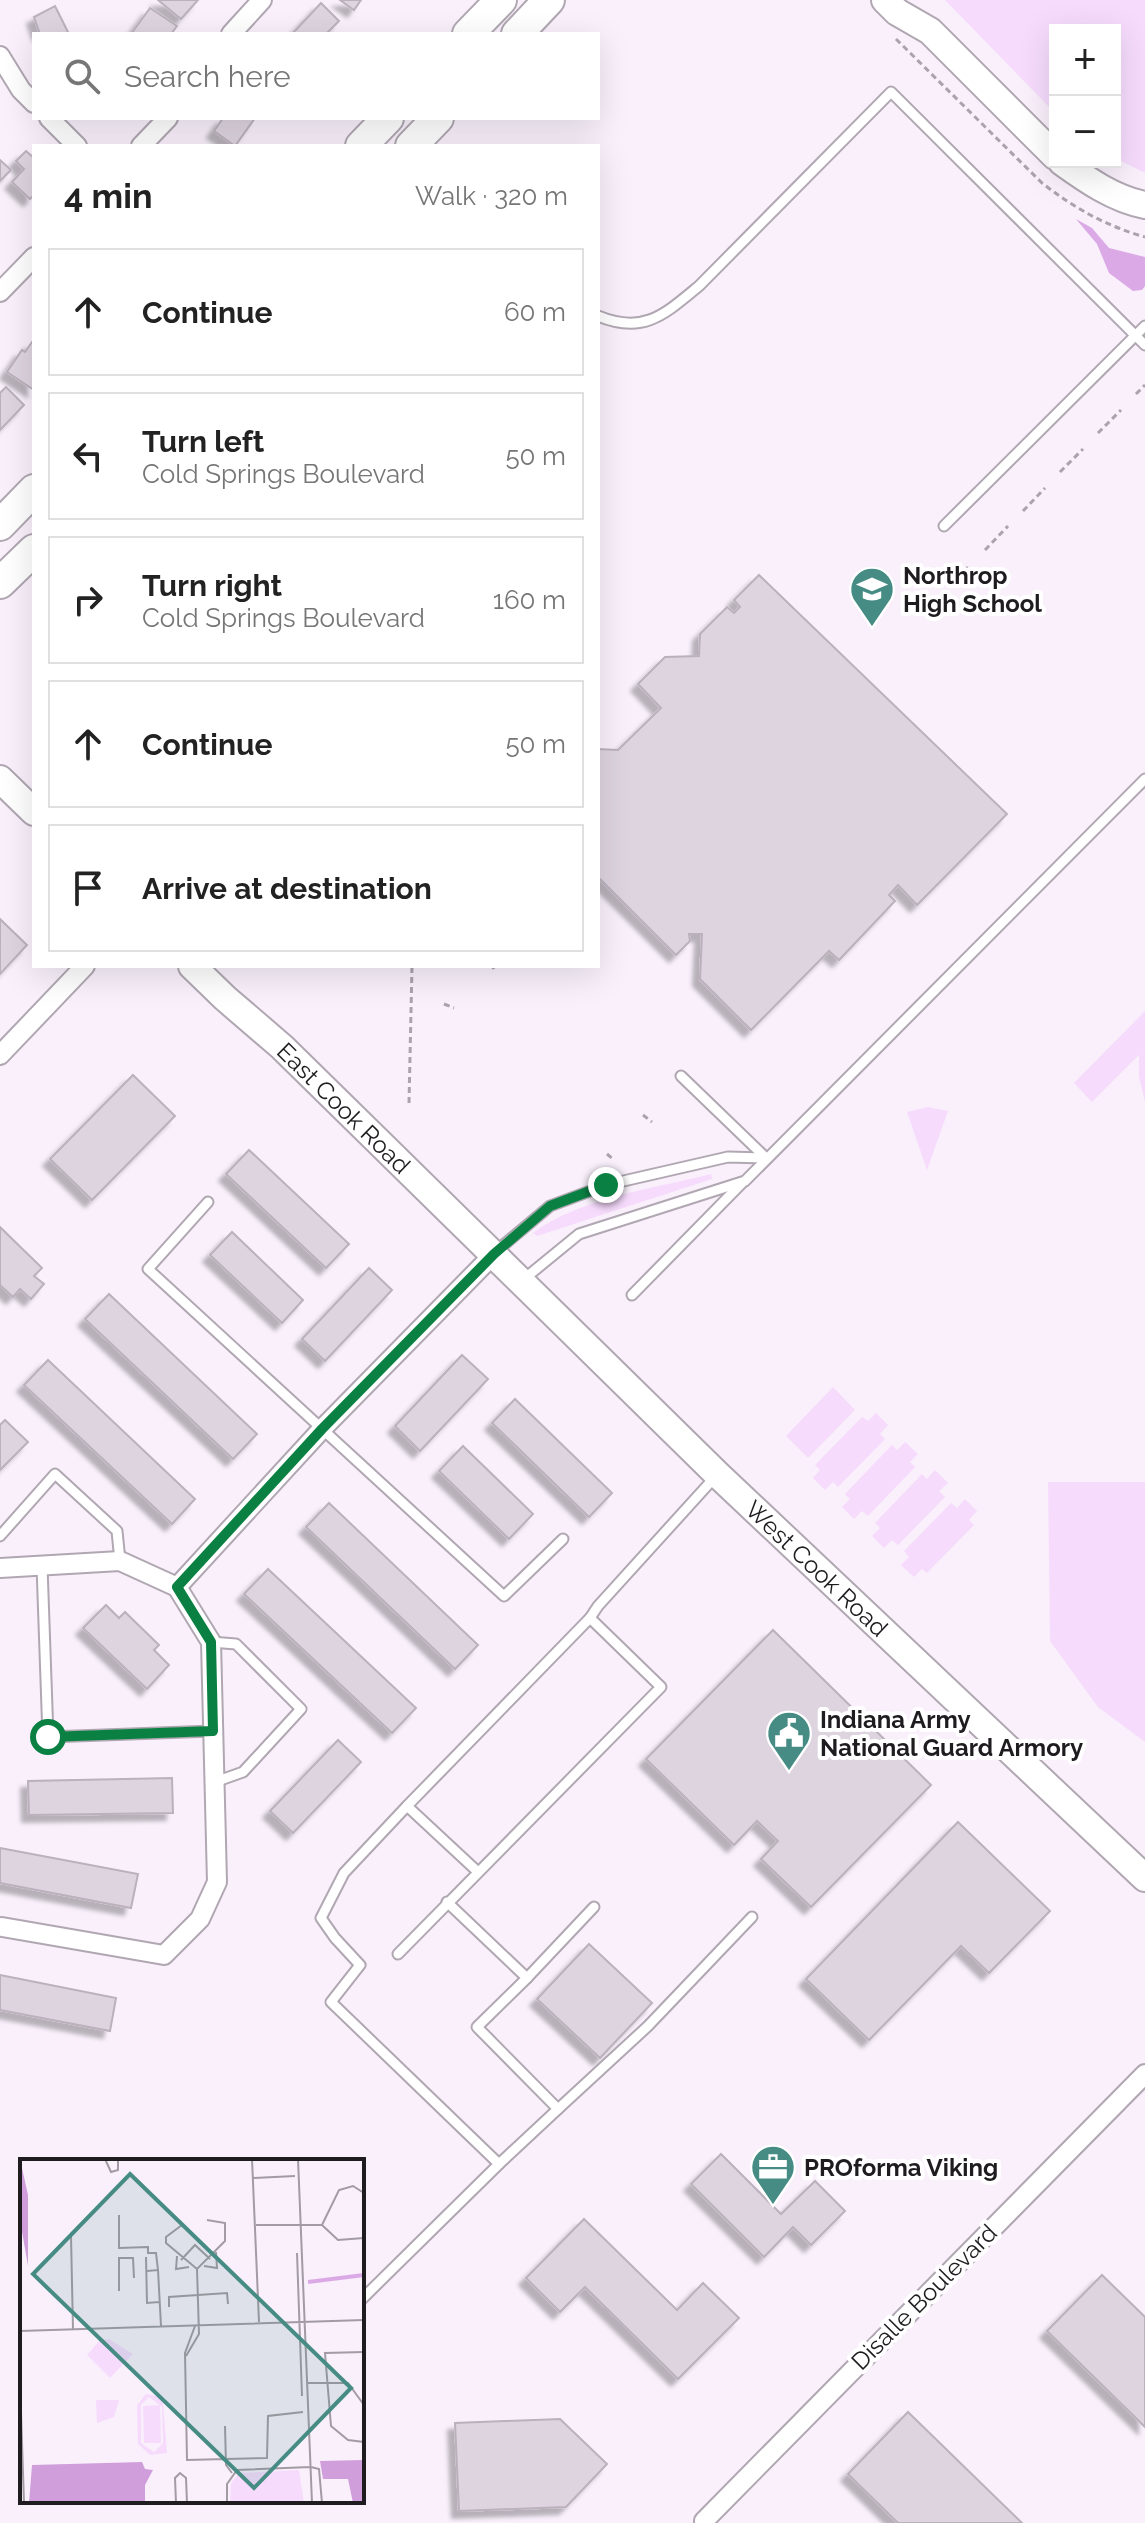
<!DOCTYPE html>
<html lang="en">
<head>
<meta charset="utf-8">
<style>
	:root { --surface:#fff; --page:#f2f2f2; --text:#222; --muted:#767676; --line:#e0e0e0 }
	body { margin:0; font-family:Raleway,sans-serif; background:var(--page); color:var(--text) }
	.controls { position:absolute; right:24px; top:24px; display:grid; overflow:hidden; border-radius:0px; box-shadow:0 8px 32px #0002 }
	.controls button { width:72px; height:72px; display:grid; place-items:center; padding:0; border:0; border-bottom:2px solid var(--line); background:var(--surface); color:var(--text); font:40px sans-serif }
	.stop { position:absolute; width:24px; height:24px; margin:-18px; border:6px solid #0b8043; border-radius:50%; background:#fff }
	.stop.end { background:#0b8043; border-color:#fff; box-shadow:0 2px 8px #0008 }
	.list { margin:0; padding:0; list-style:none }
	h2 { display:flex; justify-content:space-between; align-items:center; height:104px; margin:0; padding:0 32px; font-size:34px }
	h2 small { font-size:26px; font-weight:400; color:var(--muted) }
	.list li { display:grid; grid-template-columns:52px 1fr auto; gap:24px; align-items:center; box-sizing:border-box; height:128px; margin:0 16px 16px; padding:0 16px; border:2px solid var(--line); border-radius:0px }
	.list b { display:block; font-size:30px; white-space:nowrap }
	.list p { margin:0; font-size:26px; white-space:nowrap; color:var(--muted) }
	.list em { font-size:26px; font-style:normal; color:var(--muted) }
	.icon { flex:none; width:44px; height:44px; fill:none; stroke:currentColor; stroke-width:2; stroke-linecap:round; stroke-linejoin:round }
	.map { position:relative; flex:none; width:1145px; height:2523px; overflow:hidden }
	.search { position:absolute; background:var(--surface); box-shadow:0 8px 32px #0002; left:32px; top:32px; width:568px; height:88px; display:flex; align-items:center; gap:20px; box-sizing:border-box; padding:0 28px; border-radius:0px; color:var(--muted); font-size:30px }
	.panel { position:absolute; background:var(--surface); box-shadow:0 8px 32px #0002; left:32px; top:144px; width:568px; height:824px; border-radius:0px }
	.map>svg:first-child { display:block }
</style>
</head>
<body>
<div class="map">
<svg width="1145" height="2523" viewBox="0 0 1145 2523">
	<defs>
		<filter id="shadow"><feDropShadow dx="-7" dy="7" stdDeviation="2" flood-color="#0004"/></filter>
	</defs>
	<rect width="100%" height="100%" fill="#f9f0fb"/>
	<g fill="#f6dbfd">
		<polygon points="945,0 1145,0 1145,173 1115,158 1115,30 1055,30 1055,113"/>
		<polygon points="1145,1011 1145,1102 1139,1077 1139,1055 1092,1102 1074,1083"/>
		<polygon points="928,1107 948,1111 927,1170 907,1112"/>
		<path d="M711,1174l1,5 -175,57 -4,-3c49,-36 120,-44 178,-59z"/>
		<polygon points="833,1387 855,1410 808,1458 786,1436"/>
		<polygon points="876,1413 888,1425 880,1434 885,1439 838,1487 833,1482 825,1490 813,1478 820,1470 815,1465 862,1417 868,1421"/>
		<polygon points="905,1442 918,1454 910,1462 915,1467 868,1516 862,1511 854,1519 842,1507 850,1499 845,1494 892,1445 897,1450"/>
		<polygon points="935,1470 948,1483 939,1491 945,1497 898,1545 892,1540 884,1548 872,1536 880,1528 875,1523 922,1474 927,1479"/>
		<polygon points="1048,1482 1145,1482 1145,1742 1098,1707 1050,1641"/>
		<polygon points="965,1499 977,1511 969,1520 974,1525 927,1573 922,1569 914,1577 901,1565 909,1557 904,1551 951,1503 957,1508"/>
	</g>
	<polygon fill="#dba9e6" points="1076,219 1092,228 1109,248 1145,257 1145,286 1142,290 1133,291 1109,273 1097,244"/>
	<g fill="#ddd4df" stroke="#bab1bc" stroke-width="2" filter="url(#shadow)">
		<polygon points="158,0 198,0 181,19"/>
		<polygon points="340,0 361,0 354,10"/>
		<polygon points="321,3 339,21 326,34 292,34"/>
		<polygon points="55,6 69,34 40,34 34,17"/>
		<polygon points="150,8 177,26 171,34 131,34"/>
		<polygon points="223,118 255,118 235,146 214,131"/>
		<polygon points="26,151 34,158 34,195 30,199 12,182 24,169 16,161"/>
		<polygon points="0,160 11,170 0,181"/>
		<polygon points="32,342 34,343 34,390 7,372 22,350 25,352"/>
		<polygon points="6,387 24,405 0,430 0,393"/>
		<polygon points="759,575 1007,814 917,905 898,885 889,895 895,901 839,960 829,951 751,1030 700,979 702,934 689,934 690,941 676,955 598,877 598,749 618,750 661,708 638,684 665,657 699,656 700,634 727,607 734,613 740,607 734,600"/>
		<polygon points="0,919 27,945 0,974"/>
		<polygon points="133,1075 175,1116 92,1200 50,1159"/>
		<polygon points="249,1150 349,1244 326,1268 226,1174"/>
		<polygon points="0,1227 42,1268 34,1276 44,1284 31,1299 20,1289 13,1297 0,1285"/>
		<polygon points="232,1232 303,1300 282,1323 210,1255"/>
		<polygon points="369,1268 392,1290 325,1361 302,1339"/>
		<polygon points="109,1294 257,1434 233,1459 85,1319"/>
		<polygon points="462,1355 488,1379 420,1451 395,1426"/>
		<polygon points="48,1360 195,1499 172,1524 24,1385"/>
		<polygon points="515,1399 612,1493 589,1517 492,1423"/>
		<polygon points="5,1420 28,1442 0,1470 0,1425"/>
		<polygon points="463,1446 533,1514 509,1539 439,1471"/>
		<polygon points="329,1503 478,1645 455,1669 306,1527"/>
		<polygon points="268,1569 416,1708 392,1733 244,1594"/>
		<polygon points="106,1605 119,1618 125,1612 159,1645 154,1650 169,1665 147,1689 83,1628"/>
		<polygon points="773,1630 931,1785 811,1907 761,1859 778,1841 757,1821 734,1845 646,1759"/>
		<polygon points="338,1740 361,1762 293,1833 270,1811"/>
		<polygon points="172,1778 173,1813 29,1815 28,1781"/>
		<polygon points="958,1822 1050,1911 989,1973 961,1946 869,2040 806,1979"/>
		<polygon points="0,1848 138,1874 131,1908 0,1883"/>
		<polygon points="589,1944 652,2003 600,2058 537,1999"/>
		<polygon points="0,1975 116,1998 110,2031 0,2010"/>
		<polygon points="721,2154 781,2214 815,2181 845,2211 811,2245 793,2227 764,2257 691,2184"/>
		<polygon points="584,2219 677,2310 703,2283 739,2318 678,2379 585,2287 560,2312 526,2278"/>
		<polygon points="1102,2275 1145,2317 1145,2427 1047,2331"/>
		<polygon points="908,2412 1022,2523 898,2523 848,2474"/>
		<polygon points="560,2419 607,2464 566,2507 459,2511 455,2423"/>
	</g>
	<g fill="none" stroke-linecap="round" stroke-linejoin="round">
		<g stroke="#b0a7b2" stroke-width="13">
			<g id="service">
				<path d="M598,316c46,19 67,-2 101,-30l192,-194 254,253"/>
				<polyline points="944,526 1145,326"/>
				<polyline points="681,1076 766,1158"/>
				<polyline points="208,1202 148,1269 504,1596 563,1539"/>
				<polyline points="494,1253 550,1206 606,1185 728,1157 766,1158"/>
				<polyline points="524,1279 579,1234 745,1181 1145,779"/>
				<polyline points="632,1295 742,1183"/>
				<polyline points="0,1536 55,1474 117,1531 120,1561"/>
				<polyline points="42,1566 48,1737 213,1731"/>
				<polyline points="211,1642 236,1644 301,1709 243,1772 215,1782"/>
				<polyline points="478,1872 407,1806 590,1618 598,1606 715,1477"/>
				<polyline points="447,1902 527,1978"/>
				<polyline points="594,1907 527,1978 477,2027 558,2109 648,2026 752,1917"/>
				<polyline points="398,1954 661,1687 590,1618"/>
				<polyline points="499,2164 558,2109"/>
				<polyline points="362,2299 499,2164 331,2002 360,1965 335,1938 321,1918 344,1873 407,1806"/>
			</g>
		</g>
		<g stroke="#b0a7b2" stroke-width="22">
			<g id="minor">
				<polyline points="231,34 262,0"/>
				<polyline points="0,56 21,90 34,103"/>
				<polyline points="49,118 77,146"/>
				<polyline points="141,146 168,118"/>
				<polyline points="0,292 34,257"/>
				<polyline points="0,1055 85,966"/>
				<polyline points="0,1568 120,1561 177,1587 211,1642 217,1882 200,1919 164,1955 2,1927"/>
				<polyline points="177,1587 322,1429 494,1254"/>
				<polyline points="704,2521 1145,2074"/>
			</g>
		</g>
		<g stroke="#b0a7b2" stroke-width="30">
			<g id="secondary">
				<polyline points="885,0 897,12 930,31 1055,156"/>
				<path d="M1062,162c25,18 52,37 83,43"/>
				<polyline points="0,779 34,812"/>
				<path id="s1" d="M192,966l33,32 57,49 435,427 428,404"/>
			</g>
		</g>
		<g stroke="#b0a7b2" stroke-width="34">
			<g id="primary">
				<polyline points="468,34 501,0"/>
				<polyline points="517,34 549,0"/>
				<polyline points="361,146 388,118"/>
				<polyline points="411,146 438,118"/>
				<polyline points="0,525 34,490"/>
				<polyline points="0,583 34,550"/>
			</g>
		</g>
		<g stroke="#aaa3ab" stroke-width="3" stroke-dasharray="6 4" stroke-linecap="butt">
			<path d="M896,39l146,144c32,25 64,43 103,54"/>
			<polyline points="1136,394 1145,385"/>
			<polyline points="1098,433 1121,410"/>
			<polyline points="1060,472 1083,449"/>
			<polyline points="1023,511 1045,488"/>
			<polyline points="985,550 1008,526"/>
			<polyline points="957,578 968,567"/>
			<polyline points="492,966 494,969"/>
			<polyline points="444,1004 454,1008"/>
			<polyline points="409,1103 412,966"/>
			<polyline points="643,1115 652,1122"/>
			<polyline points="607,1154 614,1160"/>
		</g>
		<use href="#service" stroke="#fff" stroke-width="9"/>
		<use href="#minor" stroke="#fff" stroke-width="18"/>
		<use href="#secondary" stroke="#fff" stroke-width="26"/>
		<use href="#primary" stroke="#fff" stroke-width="30"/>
	</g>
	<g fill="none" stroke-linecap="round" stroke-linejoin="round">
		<polyline stroke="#0b8043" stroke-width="10" points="48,1737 213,1731 211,1642 177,1587 322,1429 494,1254 550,1206 606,1185"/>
	</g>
	<defs>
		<g id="school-pin" transform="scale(2.3)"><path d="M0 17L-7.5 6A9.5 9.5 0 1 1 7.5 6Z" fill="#468c84" stroke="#fff"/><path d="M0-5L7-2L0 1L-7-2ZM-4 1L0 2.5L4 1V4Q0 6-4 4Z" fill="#fff"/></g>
		<g id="civic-pin" transform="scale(2.3)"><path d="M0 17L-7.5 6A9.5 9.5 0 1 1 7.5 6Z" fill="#468c84" stroke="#fff"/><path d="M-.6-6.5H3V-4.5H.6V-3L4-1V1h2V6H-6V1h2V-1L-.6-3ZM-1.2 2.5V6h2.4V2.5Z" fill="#fff"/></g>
		<g id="office-pin" transform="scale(2.3)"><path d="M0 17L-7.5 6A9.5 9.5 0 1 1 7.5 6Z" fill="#468c84" stroke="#fff"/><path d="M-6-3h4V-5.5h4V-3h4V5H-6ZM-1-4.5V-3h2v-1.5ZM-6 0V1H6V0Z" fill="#fff"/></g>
	</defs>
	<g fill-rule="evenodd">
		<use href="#school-pin" x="872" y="589"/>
		<use href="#civic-pin" x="789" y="1733"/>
		<use href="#office-pin" x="773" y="2167"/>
	</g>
	<g text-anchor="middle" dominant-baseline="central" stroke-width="8" stroke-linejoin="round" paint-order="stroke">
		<g font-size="24" font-weight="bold" fill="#1f1c20" stroke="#fff" text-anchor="start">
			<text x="903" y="575">Northrop<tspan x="903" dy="28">High School</tspan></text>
			<text x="820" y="1719">Indiana Army<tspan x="820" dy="28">National Guard Armory</tspan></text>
			<text x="804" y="2167">PROforma Viking</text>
		</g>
		<g font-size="24" fill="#1f1c20" stroke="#fff">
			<text stroke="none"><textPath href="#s1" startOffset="208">East Cook Road</textPath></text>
			<text stroke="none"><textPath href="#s1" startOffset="868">West Cook Road</textPath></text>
			<text transform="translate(924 2297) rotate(-45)">Disalle Boulevard</text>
		</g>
	</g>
	<g transform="translate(20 2159)">
		<rect width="344" height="344" fill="#f9f0fb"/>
		<path d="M89,180l24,15 -23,24 -23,-23 12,-14zM142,231l5,63 -17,2 -12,-11 -1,-39 9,-11 16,3zM129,238l13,10 1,36 -9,9 -13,-9v-38zM76,241h23l-5,17 -17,6zM140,246l1,38h-17l-1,-37zM279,311l5,33h-74l1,-20 8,-10z" fill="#f6dbfd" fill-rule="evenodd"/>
		<path d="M0,0l8,36v71l-8,-46zM344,301v43h-11l-5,-24h-25l-3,-18zM122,303l3,7 8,1 -8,15v18h-116l3,-38z" fill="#d09edb"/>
		<path fill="none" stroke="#dba9e6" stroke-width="4" d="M288,123l56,-7"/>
		<path fill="none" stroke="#a29ba3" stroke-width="2" d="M85,0l6,13 7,-2v-11M232,0l7,163M278,0l14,344M233,19l42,-2M99,56v33l29,-1v6h8l2,17M162,66l-16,12v6l31,26 28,-28v-18l-18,-3M236,66h66l17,-35 14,-4 11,7M302,66l16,15 26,-2M51,77l2,94M277,94l5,143M157,97l-1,13 13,-2M126,98l1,46 12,-1M161,101l14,-15 15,14M184,107l13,2 -1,-16M127,112l11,-1 3,56M99,132v-33h14l1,20M149,148v-10l58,-4 1,11M175,167l-10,27 2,107 80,-2 1,-42 35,-4M0,172l344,-11M344,193l-39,1 6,73 17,14 16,2M166,197l13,-22 -2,-65M287,224h41l16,22M1,253l3,91M205,267l1,39 6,8M291,308l8,2 3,34M156,344l-1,-25 5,-5 6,5 1,25M207,344v-19l10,-14 73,-3"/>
		<path fill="#468c84" fill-opacity="0.15" stroke="#468c84" stroke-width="4" d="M110,15l221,214 -97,100 -221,-214z"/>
		<rect width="344" height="344" fill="none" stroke="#1f1c20" stroke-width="4"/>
	</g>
</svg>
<div class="controls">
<button>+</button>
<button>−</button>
</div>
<div class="stop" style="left:48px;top:1737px"></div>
<div class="stop end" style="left:606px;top:1185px"></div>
<div class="search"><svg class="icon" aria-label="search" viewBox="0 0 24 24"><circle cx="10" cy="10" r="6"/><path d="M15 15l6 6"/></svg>Search here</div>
<section class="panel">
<h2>4 min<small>Walk · 320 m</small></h2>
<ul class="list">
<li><svg class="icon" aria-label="ahead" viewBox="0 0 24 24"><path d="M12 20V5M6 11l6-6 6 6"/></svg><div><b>Continue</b></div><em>60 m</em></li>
<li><svg class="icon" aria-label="left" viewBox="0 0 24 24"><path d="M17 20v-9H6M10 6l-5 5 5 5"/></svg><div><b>Turn left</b><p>Cold Springs Boulevard</p></div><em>50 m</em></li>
<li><svg class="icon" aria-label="right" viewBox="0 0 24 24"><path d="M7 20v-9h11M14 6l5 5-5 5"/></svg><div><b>Turn right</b><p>Cold Springs Boulevard</p></div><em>160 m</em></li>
<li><svg class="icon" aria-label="ahead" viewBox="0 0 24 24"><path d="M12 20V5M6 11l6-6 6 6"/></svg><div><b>Continue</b></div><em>50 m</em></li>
<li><svg class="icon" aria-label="arrive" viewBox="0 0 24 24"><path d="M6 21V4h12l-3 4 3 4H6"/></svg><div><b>Arrive at destination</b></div></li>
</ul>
</section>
</div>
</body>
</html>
